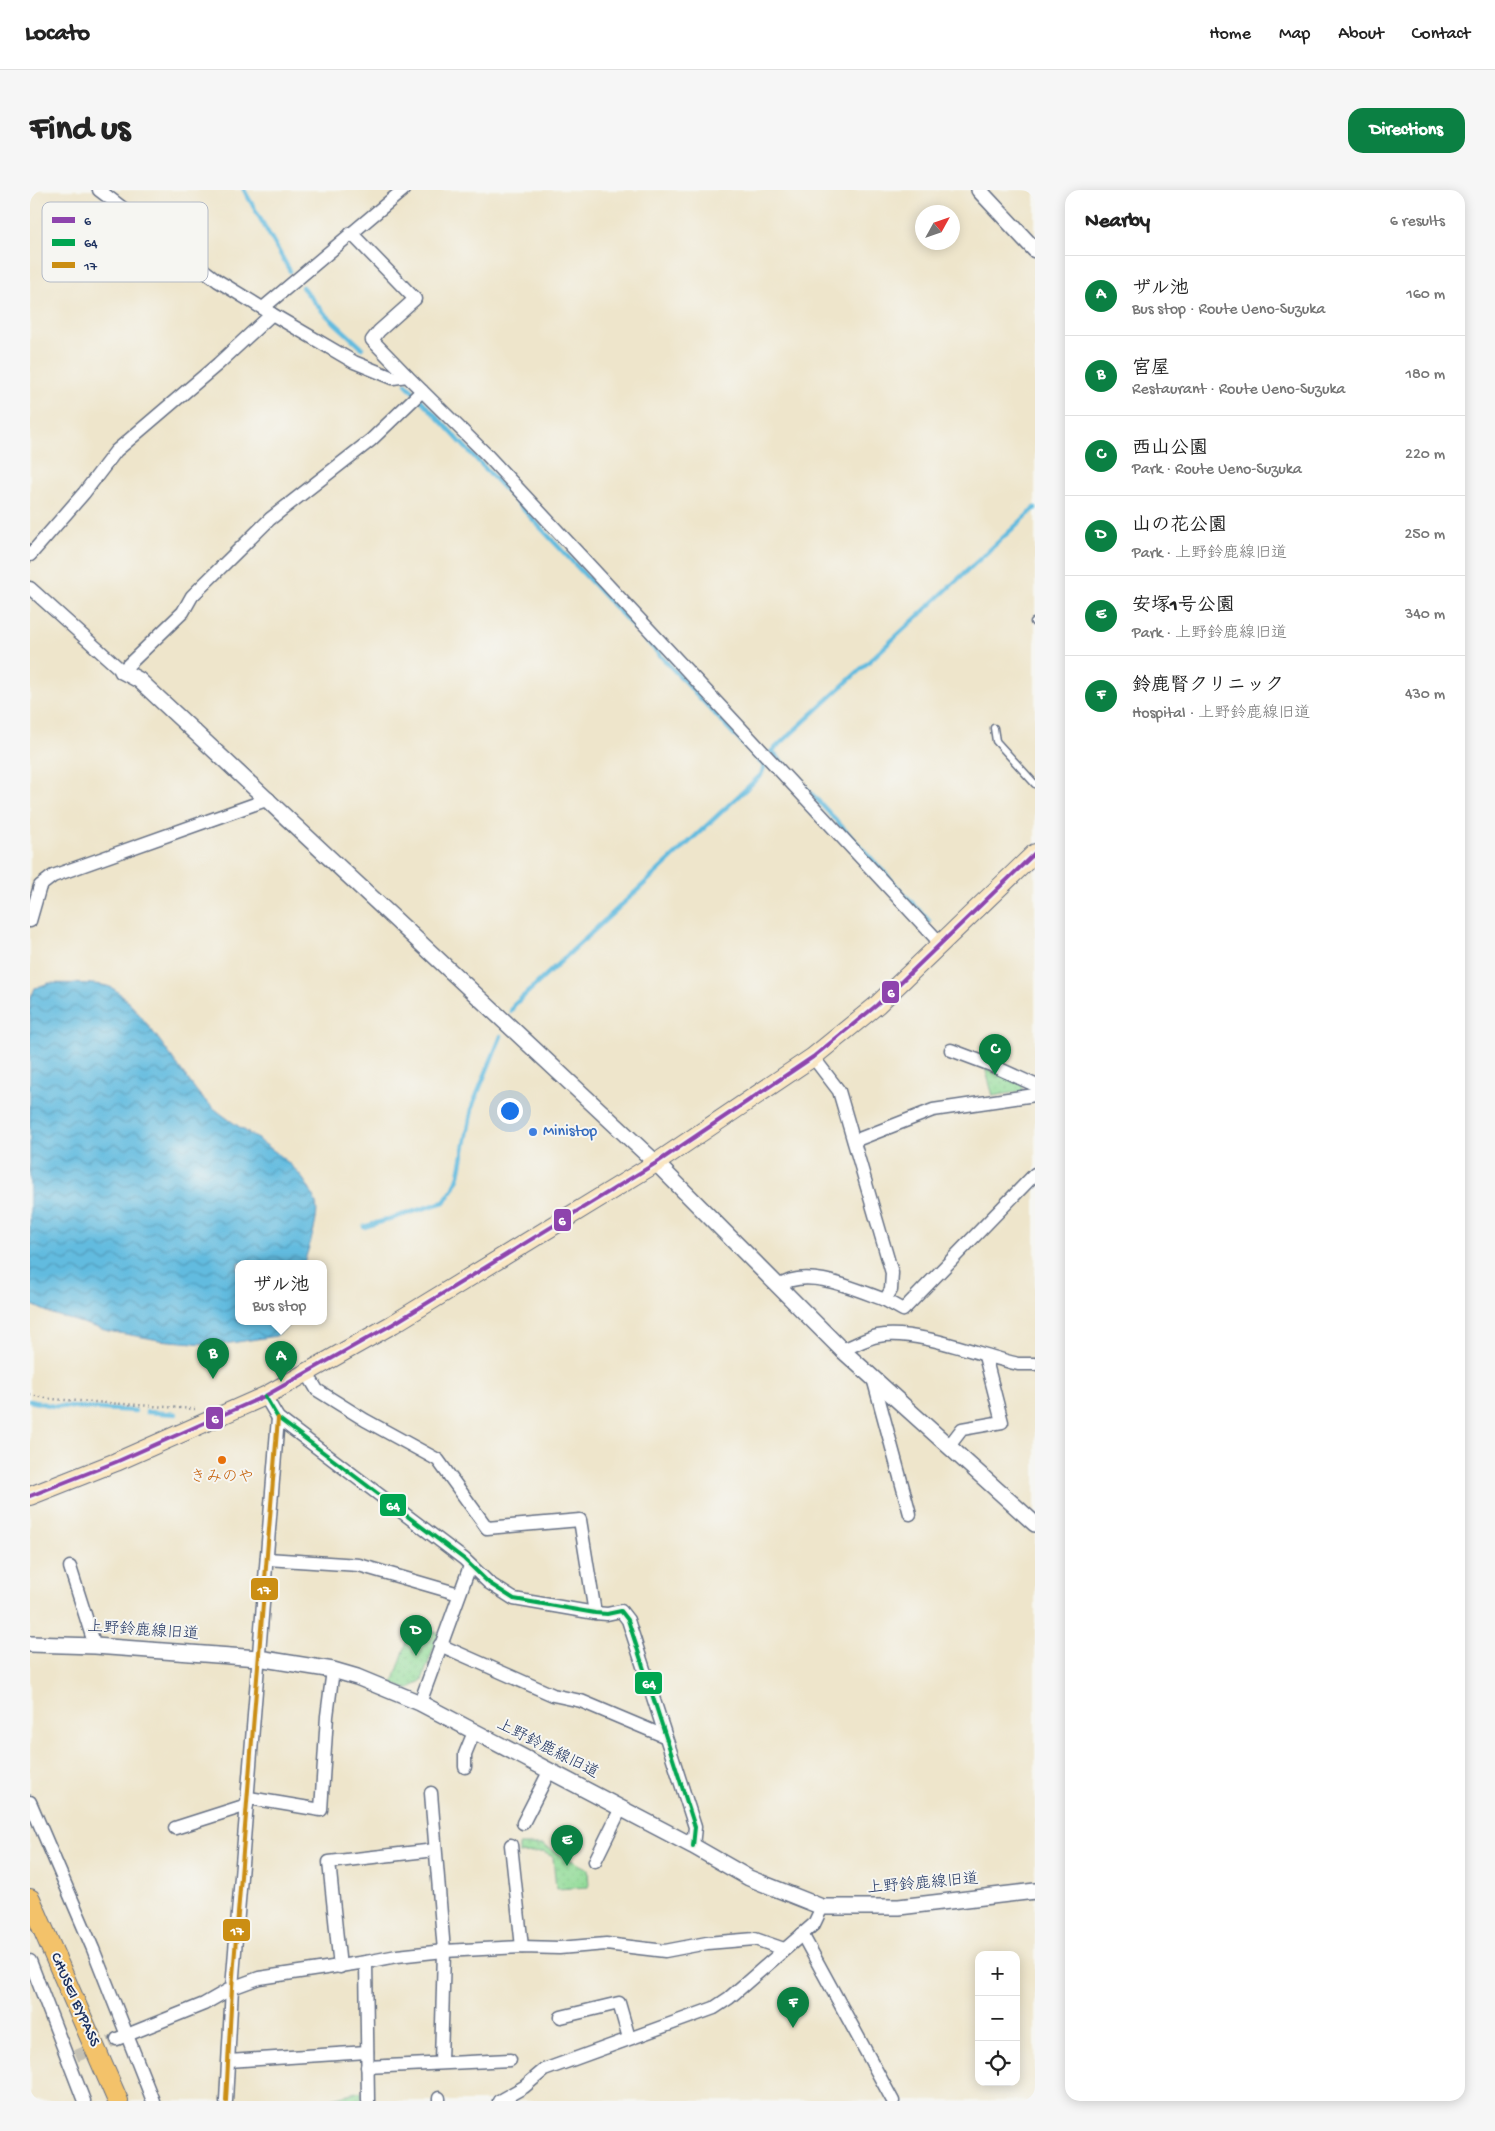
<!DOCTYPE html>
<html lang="en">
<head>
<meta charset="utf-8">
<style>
	:root { --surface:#fff; --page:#f6f6f6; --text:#222; --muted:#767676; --line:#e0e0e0; --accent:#0b8043 }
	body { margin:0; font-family:"Gochi Hand","Klee One",sans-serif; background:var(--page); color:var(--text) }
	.controls { position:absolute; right:15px; bottom:15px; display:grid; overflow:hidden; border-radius:10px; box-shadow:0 2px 12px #0003 }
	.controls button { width:45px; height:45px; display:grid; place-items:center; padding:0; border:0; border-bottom:1px solid var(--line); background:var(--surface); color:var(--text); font:25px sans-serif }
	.compass { position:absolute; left:885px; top:15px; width:45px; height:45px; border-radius:50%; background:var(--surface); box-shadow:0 2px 12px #0003; rotate:50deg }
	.you { position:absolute; left:479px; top:920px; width:18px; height:18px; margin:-12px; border:4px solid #fff; border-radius:50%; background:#1a73e8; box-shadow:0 0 0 8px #1a73e833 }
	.badge { display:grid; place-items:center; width:32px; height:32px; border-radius:50%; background:var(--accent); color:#fff; font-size:16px; font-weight:700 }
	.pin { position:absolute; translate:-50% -41px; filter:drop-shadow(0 1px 2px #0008) }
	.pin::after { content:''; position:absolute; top:26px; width:18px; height:15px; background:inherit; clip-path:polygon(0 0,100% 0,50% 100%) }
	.popup { position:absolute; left:205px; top:1070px; width:92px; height:65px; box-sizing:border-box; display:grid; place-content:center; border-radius:10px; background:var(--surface); filter:drop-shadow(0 1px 4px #0005); font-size:16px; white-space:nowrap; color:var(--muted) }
	.popup b { font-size:19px; color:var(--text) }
	.popup::after { content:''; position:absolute; left:50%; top:100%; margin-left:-10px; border:10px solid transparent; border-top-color:var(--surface) }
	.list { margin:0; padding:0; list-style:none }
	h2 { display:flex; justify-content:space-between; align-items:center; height:65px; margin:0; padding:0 20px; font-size:21px }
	h2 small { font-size:16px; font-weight:400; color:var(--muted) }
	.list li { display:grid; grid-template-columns:32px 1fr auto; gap:15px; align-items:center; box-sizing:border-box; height:80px; padding:0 20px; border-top:1px solid var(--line) }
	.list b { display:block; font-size:19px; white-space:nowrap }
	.list p { margin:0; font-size:16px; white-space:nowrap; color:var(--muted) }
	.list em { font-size:16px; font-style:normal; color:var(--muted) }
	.icon { flex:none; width:28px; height:28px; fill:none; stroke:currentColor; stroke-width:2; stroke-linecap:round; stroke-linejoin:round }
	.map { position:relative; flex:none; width:1005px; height:1911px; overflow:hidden; border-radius:15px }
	header { display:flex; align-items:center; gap:30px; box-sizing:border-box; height:70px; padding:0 25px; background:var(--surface); border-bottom:1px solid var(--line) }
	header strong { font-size:24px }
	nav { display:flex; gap:28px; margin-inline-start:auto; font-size:18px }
	.intro { display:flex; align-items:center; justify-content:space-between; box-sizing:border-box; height:120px; padding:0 30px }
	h1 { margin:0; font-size:35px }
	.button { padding:12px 22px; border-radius:15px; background:var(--accent); color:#fff; font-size:18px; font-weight:700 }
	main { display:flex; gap:30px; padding:0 30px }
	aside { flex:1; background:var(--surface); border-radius:15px; box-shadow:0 2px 12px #0003 }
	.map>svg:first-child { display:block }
</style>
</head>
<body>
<header>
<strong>Locato</strong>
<nav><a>Home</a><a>Map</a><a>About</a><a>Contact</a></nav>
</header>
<div class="intro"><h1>Find us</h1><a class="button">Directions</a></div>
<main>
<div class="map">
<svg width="1005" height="1911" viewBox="0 0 1005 1911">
	<defs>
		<pattern id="park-dots" width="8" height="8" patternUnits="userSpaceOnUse" patternTransform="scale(1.25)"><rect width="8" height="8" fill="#91db97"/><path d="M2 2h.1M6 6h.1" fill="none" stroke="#7cbc85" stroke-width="1.8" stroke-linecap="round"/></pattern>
		<pattern id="water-waves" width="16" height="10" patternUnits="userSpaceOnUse" patternTransform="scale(1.25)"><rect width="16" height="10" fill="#62bbdf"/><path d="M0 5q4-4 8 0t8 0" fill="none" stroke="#5098b8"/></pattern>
	</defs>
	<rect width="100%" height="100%" fill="#f6f6f2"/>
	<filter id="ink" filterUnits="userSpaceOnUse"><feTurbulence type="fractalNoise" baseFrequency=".02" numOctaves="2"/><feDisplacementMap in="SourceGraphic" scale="10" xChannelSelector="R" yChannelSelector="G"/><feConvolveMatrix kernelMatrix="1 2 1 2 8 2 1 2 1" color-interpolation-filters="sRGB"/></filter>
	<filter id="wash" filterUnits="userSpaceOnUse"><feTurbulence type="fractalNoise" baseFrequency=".0096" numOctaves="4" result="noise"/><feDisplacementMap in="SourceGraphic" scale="20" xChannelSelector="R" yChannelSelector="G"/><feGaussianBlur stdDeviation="1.12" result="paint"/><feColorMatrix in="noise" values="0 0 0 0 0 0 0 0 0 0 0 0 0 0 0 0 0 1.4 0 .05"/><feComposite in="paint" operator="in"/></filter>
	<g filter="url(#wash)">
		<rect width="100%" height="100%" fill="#eee5cb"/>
		<g fill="url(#park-dots)" stroke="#56857a">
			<polygon points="955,878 992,893 993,901 963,906"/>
			<polygon points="382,1437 409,1443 392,1490 378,1500 363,1493"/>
			<polygon points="489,1655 513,1655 558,1679 559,1697 526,1699 523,1667 513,1662 489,1664"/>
			<polygon points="331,1901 332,1910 291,1911"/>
		</g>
		<path fill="url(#water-waves)" stroke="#3e759e" d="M19,793c14,1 49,-1 61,4 21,8 71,85 89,107 35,39 100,57 117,110 4,12 -8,46 -12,59h-66v58h51l-2,6 -11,9 -58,9 -59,-5 -51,-9 -56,-17 -22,-10v-304l5,-12z"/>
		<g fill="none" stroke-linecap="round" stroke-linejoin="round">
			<g stroke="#62bbdf" stroke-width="4.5">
				<polyline points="214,0 260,81"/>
				<polyline points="272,97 294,123 332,158"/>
				<polyline points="376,194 730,572"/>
				<polyline points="742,561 899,731"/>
				<polyline points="741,562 1005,318"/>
				<polyline points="481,821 484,815 731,585 734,577 731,571"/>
				<polyline points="334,1037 414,1012 424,998 429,985 443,914 471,846"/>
				<polyline points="0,1211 23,1216 105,1221"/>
				<polyline points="117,1222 146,1224"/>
			</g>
		</g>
	</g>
	<g filter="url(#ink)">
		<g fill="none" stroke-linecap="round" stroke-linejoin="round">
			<polyline stroke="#c4c1b5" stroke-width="12" stroke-dasharray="12 6" stroke-linecap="butt" points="46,1866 87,1849"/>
			<g stroke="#656f84" stroke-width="9">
				<g id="service">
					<polyline points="1004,432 1005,433"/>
					<polyline points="964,538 966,551 1005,594"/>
				</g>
			</g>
			<g stroke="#656f84" stroke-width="15">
				<g id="minor">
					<polyline points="69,0 188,91 242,124 324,172 363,188 377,186 456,264 911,754"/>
					<polyline points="321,43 385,109 349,141 342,150 377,186"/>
					<polyline points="233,118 373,0"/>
					<polyline points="0,365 54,303 86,261 188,174 242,124"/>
					<polyline points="0,398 92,481 153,422 162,406 240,329 341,250 392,201"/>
					<polyline points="0,731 10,696 23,686 239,609"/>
					<polyline points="921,860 961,875 1005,895"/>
					<polyline points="783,867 809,901 862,1083 861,1100 855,1110 873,1120 1005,984"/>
					<polyline points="824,951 903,920 1005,905"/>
					<path d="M748,1097c27,-22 79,3 107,13"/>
					<path d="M812,1160c12,-4 24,-12 36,-14 39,-7 101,19 140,28h17"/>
					<polyline points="277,1183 287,1200 335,1230 408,1270 457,1338 550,1330 565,1423"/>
					<polyline points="843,1188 880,1324"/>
					<polyline points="235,1206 248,1228 434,1369 459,1393 484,1409 565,1423 577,1424 591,1421 598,1430 665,1637 663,1656"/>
					<polyline points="919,1256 932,1239 972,1232 955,1166"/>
					<polyline points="237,1369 329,1375 429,1404"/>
					<polyline points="40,1377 65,1456"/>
					<polyline points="410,1455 523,1505 551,1511 634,1546"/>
					<polyline points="390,1513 440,1376"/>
					<polyline points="435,1577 435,1564 444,1542"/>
					<polyline points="401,1603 414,1761 411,1872"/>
					<polyline points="219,1608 291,1620 297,1526 303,1480"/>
					<polyline points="0,1612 63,1759 123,1911"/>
					<polyline points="493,1633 520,1580"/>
					<polyline points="145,1638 217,1615"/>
					<polyline points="481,1655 492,1757"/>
					<polyline points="565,1671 591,1618"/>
					<polyline points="772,1744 863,1911"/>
					<polyline points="0,1771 54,1911"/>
					<polyline points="336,1772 367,1766 414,1761 492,1757 529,1758 576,1754 635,1761 677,1753 725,1749 754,1759"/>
					<polyline points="310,1777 299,1672 405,1660"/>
					<polyline points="531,1827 589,1813 599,1848"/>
					<polyline points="87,1849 174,1814 202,1798 229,1788 336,1772 338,1911"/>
					<polyline points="199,1871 337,1862"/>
					<polyline points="337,1877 480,1870"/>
					<polyline points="409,1908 409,1911"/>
					<polyline points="196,1911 202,1798 248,1228"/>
					<polyline points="469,1911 494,1897 514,1880 684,1818 699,1808 784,1734 792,1717"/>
				</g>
			</g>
			<g stroke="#656f84" stroke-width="18">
				<g id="tertiary">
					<polyline points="949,0 1005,60"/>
					<polyline points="92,481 109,490 626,973 812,1160 1005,1334"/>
					<polyline points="0,1454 65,1456 228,1468 303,1480 327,1487 390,1513 663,1656 719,1688 792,1717 869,1717 1005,1701"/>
				</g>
			</g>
			<g stroke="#656f84" stroke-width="20">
				<polyline id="secondary" points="0,1306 86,1272 235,1206 363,1134 626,973 783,867 847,815 1005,663"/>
			</g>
			<g stroke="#656f84" stroke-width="22">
				<polyline id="trunk" points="0,1709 88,1911"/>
			</g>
			<polyline stroke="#656f84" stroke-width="2.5" stroke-dasharray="1 4" stroke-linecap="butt" points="0,1205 21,1209 165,1219"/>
			<use href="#service" stroke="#fff" stroke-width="6"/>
			<use href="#minor" stroke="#fff" stroke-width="12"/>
			<use href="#tertiary" stroke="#fff" stroke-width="15"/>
			<use href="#secondary" stroke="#fae7c3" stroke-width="18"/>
			<use href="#trunk" stroke="#f3c26a" stroke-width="20"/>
			<g stroke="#f6f6f2" stroke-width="8">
				<polyline id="bus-1" points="0,1306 86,1272 235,1206 363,1134 626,973 783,867 847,815 1005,663"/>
			</g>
			<g stroke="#f6f6f2" stroke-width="8">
				<polyline id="bus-2" points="235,1206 248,1228 434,1369 459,1393 484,1409 565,1423 577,1424 591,1421 598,1430 665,1637 663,1656"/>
			</g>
			<g stroke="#f6f6f2" stroke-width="8">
				<polyline id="bus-3" points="196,1911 202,1798 248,1228"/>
			</g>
			<use href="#bus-1" stroke="#8e44ad" stroke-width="4"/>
			<use href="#bus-2" stroke="#00a651" stroke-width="4"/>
			<use href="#bus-3" stroke="#cb8e13" stroke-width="4"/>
		</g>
	</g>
	<circle fill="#3f7fe0" stroke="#f6f6f2" stroke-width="2" cx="503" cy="942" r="5"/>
	<circle fill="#e8710a" stroke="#f6f6f2" stroke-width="2" cx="192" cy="1270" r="5"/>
	<g text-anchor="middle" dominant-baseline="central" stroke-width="4" stroke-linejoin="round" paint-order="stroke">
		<g font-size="16" fill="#366cbe" stroke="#f6f6f2" text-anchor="start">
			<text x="513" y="942">Ministop</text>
		</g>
		<g font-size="16" fill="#c56008" stroke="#f6f6f2">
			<text x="192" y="1288">きみのや</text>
		</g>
		<g font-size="16" fill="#1b2f5e" stroke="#f6f6f2">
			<text transform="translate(113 1442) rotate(4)">上野鈴鹿線旧道</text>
			<text transform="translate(517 1560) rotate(27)">上野鈴鹿線旧道</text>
			<text transform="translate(893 1695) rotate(-5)">上野鈴鹿線旧道</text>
			<text transform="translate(44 1810) rotate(66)">CHUSEI BYPASS</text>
		</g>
	</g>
	<rect x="12" y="12" width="166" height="80" rx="8" fill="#f6f6f2" stroke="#b4bac6" stroke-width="1"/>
	<rect x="22" y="27" width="23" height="6" fill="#8e44ad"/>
	<rect x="22" y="49" width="23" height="7" fill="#00a651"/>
	<rect x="22" y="72" width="23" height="6" fill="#cb8e13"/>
	<g font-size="14" fill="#1b2f5e">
		<text x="54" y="35">6</text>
		<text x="54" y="57">64</text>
		<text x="54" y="80">17</text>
	</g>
	<g stroke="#f6f6f2" stroke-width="2">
		<rect x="851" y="790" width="19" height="24" rx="5" fill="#8e44ad"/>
		<rect x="523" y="1018" width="19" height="24" rx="5" fill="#8e44ad"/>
		<rect x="175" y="1216" width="19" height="24" rx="5" fill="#8e44ad"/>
		<rect x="349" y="1303" width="28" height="24" rx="5" fill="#00a651"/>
		<rect x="220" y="1387" width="29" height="24" rx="5" fill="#cb8e13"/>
		<rect x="604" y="1481" width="29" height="24" rx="5" fill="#00a651"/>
		<rect x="192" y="1728" width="29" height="24" rx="5" fill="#cb8e13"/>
	</g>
	<g font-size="14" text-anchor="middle" font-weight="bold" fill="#fff">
		<text x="861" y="807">6</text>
		<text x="532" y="1035">6</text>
		<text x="185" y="1233">6</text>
		<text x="363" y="1320">64</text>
		<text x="234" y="1404">17</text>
		<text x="619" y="1498">64</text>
		<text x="207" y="1745">17</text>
	</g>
</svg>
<div class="controls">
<button>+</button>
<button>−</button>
<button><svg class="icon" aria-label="locate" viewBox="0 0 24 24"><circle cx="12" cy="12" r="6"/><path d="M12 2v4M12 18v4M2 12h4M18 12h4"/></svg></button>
</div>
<svg class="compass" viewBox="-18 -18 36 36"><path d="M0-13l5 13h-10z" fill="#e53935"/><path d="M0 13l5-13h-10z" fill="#767676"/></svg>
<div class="you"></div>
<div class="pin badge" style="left:251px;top:1192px">A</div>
<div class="popup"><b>ザル池</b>Bus stop</div>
<div class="pin badge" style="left:183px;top:1189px">B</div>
<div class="pin badge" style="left:965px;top:885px">C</div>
<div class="pin badge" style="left:386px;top:1466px">D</div>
<div class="pin badge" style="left:537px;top:1676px">E</div>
<div class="pin badge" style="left:763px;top:1838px">F</div>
</div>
<aside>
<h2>Nearby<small>6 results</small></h2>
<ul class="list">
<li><span class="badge">A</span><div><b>ザル池</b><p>Bus stop · Route Ueno-Suzuka</p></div><em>160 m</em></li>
<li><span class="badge">B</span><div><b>宮屋</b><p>Restaurant · Route Ueno-Suzuka</p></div><em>180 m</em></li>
<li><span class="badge">C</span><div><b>西山公園</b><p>Park · Route Ueno-Suzuka</p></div><em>220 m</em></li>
<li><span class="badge">D</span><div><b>山の花公園</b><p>Park · 上野鈴鹿線旧道</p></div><em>250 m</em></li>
<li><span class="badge">E</span><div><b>安塚1号公園</b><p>Park · 上野鈴鹿線旧道</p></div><em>340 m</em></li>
<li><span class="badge">F</span><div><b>鈴鹿腎クリニック</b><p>Hospital · 上野鈴鹿線旧道</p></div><em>430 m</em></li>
</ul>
</aside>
</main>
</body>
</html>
